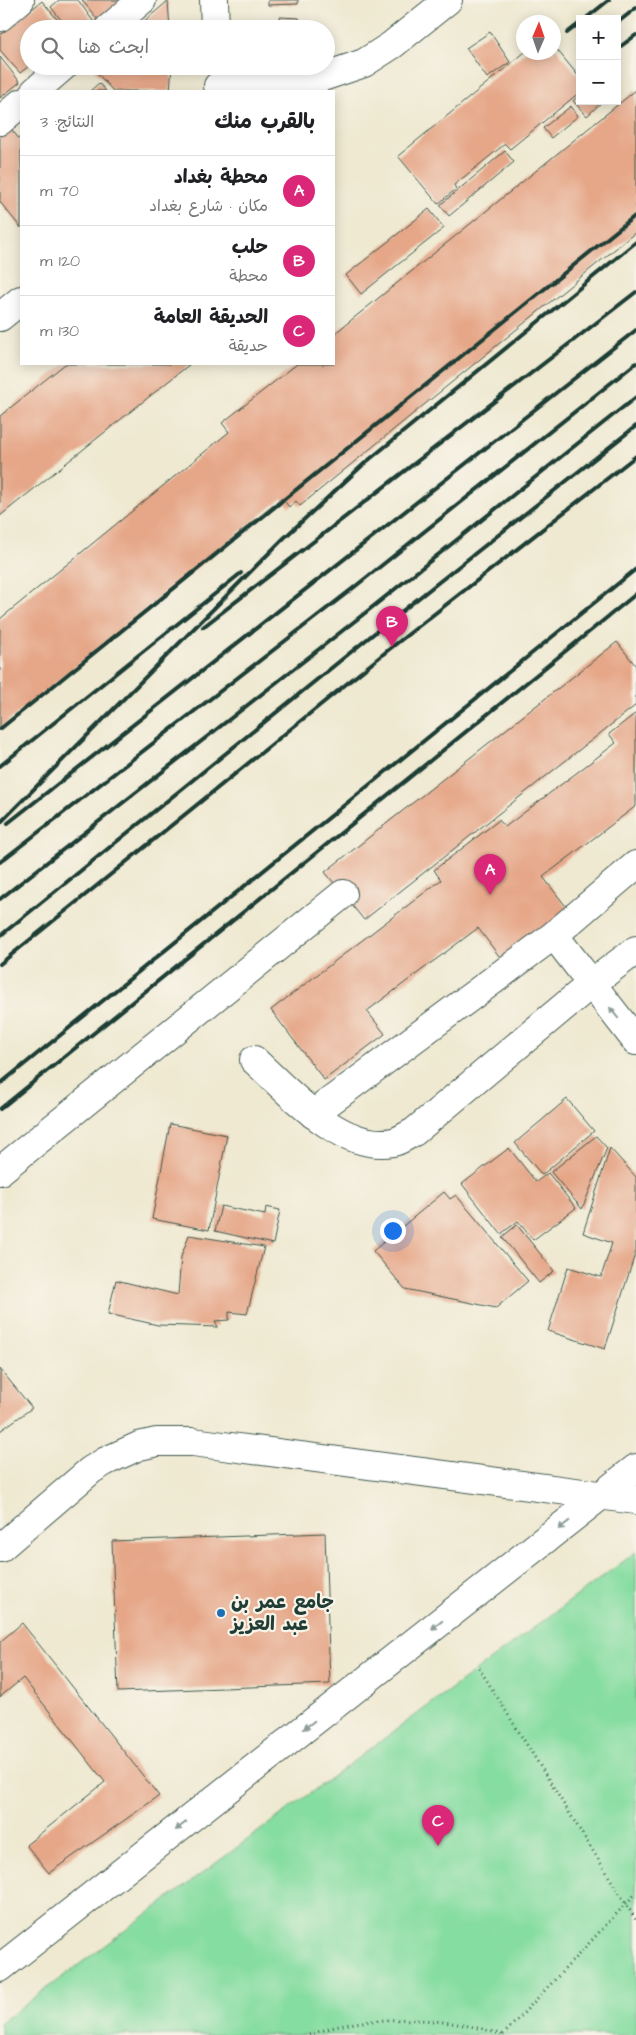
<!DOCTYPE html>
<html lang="ar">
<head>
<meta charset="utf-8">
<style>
	:root { --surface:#fff; --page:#f2f2f2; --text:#202124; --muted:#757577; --line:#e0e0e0; --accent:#db2777 }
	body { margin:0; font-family:"Architects Daughter","Playpen Sans Arabic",sans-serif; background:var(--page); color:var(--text); direction:rtl }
	.controls { position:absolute; right:15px; top:15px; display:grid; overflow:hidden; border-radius:0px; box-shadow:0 2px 12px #0003 }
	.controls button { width:45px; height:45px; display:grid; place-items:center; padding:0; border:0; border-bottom:1px solid var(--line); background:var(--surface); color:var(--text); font:25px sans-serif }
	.compass { position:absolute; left:516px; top:15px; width:45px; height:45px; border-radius:50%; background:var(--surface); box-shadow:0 2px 12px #0003; rotate:2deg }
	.you { position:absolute; left:392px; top:1230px; width:18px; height:18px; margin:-12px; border:4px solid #fff; border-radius:50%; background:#1a73e8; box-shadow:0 0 0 8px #1a73e833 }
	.badge { display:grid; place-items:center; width:32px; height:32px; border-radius:50%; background:var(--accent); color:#fff; font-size:16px; font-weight:700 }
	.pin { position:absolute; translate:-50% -41px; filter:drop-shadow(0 1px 2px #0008) }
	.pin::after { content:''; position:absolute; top:26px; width:18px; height:15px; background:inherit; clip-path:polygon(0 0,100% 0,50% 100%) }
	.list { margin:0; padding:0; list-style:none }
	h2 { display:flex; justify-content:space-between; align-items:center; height:65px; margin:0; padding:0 20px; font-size:21px }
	h2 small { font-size:16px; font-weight:400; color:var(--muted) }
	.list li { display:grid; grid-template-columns:32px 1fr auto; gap:15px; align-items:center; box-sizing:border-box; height:70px; padding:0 20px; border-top:1px solid var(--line) }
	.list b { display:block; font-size:19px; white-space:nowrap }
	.list p { margin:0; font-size:16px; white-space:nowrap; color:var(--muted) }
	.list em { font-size:16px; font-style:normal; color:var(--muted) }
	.icon { flex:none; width:28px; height:28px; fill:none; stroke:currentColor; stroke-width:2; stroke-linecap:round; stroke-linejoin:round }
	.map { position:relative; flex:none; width:636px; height:2035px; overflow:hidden; direction:ltr }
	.search { position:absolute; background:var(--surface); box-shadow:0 2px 12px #0003; left:20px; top:20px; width:315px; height:55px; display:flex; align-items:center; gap:12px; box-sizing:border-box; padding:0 18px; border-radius:28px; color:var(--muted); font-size:19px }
	.panel { position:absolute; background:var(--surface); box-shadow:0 2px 12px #0003; left:20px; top:90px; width:315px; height:275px; border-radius:0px; direction:rtl }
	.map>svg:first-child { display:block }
</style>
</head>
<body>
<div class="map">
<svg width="636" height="2035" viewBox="0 0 636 2035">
	<rect width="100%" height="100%" fill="#f7f3e8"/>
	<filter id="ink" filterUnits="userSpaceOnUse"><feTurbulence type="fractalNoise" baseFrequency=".02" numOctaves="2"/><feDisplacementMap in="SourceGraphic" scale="10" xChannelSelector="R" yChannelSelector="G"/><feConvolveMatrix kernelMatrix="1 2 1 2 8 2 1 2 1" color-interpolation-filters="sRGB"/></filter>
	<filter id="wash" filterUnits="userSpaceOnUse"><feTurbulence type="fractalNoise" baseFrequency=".0096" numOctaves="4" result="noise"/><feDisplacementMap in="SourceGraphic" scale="20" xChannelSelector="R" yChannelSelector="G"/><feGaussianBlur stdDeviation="1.12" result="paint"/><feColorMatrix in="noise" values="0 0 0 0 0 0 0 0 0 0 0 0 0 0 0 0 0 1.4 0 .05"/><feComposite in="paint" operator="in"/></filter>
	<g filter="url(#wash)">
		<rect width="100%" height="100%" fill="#efe9d1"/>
		<polygon fill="#86dda1" stroke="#528d6a" points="636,1552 636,2035 0,2035 0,2023"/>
		<g id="blocks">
			<g fill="#e6a789">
				<polygon points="59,0 78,0 93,21 83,29 68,29 51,7"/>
				<polygon points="82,0 122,0 98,20"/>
				<polygon points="268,0 298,0 298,4 268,5"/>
				<polygon points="42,1 65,29 29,29 29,66 20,73 0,50 0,35"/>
				<polygon points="168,1 170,29 135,29"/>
				<polygon points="280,17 299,18 299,29 280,29"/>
				<polygon points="490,32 510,62 487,78 466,48"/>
				<polygon points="554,46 580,78 580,92 510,149 505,144 454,185 456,189 438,204 398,156 525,52 554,52"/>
				<polygon points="0,57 20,82 0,98"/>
				<polygon points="91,66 172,66 170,91 113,91"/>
				<polygon points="276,66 304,66 304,73 275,71"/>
				<polygon points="99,83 106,91 90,91"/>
				<polygon points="636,90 636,232 300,506 296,501 289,507 282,498 0,728 0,619 229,432 222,423 297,364 334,364 334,334"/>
				<polygon points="580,95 580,101 603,101 587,116 573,101"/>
				<polygon points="571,106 578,116 551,138 543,128"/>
				<polygon points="11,129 21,141 21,228 0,202 0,137"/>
				<polygon points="505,151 514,162 449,216 440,205"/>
				<polygon points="429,209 444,228 361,294 346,275"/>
				<polygon points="65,364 190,364 0,516 0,416"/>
				<polygon points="617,642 636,666 636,705 364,920 325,872"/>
				<polygon points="636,713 636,806 543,877 568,909 502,960 478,928 367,1011 385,1034 324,1080 271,1010 441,880 434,870 499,820 505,827 616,743 609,734"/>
				<polygon points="567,1099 594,1131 542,1175 515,1143"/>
				<polygon points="170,1124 227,1135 209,1230 152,1219"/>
				<polygon points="596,1136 607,1148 582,1209 551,1172"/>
				<polygon points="509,1148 536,1182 548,1173 576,1208 533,1240 518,1221 501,1234 462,1184"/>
				<polygon points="610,1148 636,1177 636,1251 605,1349 548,1331 568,1267 601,1277 612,1243 583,1233"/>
				<polygon points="444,1192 450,1199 456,1195 528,1281 496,1308 405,1289 373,1251"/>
				<polygon points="221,1206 265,1215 266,1207 280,1210 273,1244 215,1231"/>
				<polygon points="517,1225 554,1271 539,1283 502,1237"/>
				<polygon points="189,1235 264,1247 247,1314 229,1312 229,1320 215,1321 218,1327 158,1325 108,1314 116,1280 178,1295 181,1257"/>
				<polygon points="0,1369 32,1408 0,1431"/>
				<polygon points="325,1533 330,1684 118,1692 112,1541"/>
				<polygon points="22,1623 159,1796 49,1873 26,1845 105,1782 23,1678 0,1697 0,1642"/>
			</g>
		</g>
	</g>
	<g filter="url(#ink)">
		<use href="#blocks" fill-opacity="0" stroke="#3e574c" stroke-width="1"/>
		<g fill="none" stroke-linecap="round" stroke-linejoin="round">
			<g stroke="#3e574c" stroke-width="30">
				<g id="minor">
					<polyline points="214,0 215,29"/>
					<polyline points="0,17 20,0"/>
					<polyline points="108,29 142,0"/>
					<polyline points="218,86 299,85 364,63 392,45 448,0"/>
					<polyline points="35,91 64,66"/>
					<polyline points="0,121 21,103"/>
					<polyline points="0,317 21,300"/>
					<polyline points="554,935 636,1041"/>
					<path d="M254,1060c35,32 87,92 139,82 7,-1 14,-7 21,-10l177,-148 45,-34"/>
					<polyline points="313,1114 554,935 636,865"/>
					<polyline points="0,1171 343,894"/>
					<polyline points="0,1548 91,1470 106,1461 139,1446 157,1442 193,1442 636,1500"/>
					<polyline points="0,1968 636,1468"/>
				</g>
			</g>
			<g stroke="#3e574c" stroke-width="3" stroke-dasharray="1 4" stroke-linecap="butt">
				<polyline points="479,1668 636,1920"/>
				<path d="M309,2035c57,-22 137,-19 194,0"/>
				<polyline points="503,2035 636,1893"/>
			</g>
			<use href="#minor" stroke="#fff" stroke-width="28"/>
			<g stroke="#1f3d34" stroke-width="4">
				<polyline points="585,19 609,0"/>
				<polyline points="617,23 636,8"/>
				<polyline points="567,33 580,23"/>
				<polyline points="617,49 636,35"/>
				<polyline points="203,627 636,292"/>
				<polyline points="0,729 636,215"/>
				<polyline points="0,766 241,573"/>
				<polyline points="0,823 284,538 365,463 636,242"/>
				<polyline points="8,823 636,330"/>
				<polyline points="0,862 352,589 636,363"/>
				<polyline points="0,899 365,613 636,397"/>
				<polyline points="0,936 377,631 636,426"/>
				<polyline points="0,964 392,647 636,456"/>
				<polyline points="0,1084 636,569"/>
				<polyline points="0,1109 636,594"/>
			</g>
		</g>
		<defs><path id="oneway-solid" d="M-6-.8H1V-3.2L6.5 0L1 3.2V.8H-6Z" transform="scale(1.25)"/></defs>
		<g fill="#8f9e9a">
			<use href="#oneway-solid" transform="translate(614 1013) rotate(-128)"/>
			<use href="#oneway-solid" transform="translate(564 1525) rotate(142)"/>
			<use href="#oneway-solid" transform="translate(437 1625) rotate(142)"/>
			<use href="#oneway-solid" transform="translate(309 1725) rotate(142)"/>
			<use href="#oneway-solid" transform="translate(181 1826) rotate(142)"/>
		</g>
	</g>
	<circle fill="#1f6fb2" stroke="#f7f3e8" stroke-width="2" cx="221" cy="1613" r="5"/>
	<g text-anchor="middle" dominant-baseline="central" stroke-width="4.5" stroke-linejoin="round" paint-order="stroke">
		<g font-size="19" font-weight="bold" fill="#1f3d34" stroke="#f7f3e8" text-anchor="start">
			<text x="231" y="1602">جامع عمر بن<tspan x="231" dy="22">عبد العزيز</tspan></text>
		</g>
	</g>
</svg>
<div class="controls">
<button>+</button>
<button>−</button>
</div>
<svg class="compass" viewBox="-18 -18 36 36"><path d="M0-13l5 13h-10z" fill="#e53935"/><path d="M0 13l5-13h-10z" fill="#757577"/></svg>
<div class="you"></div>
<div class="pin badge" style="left:490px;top:895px">A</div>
<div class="pin badge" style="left:392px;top:647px">B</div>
<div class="pin badge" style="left:438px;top:1846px">C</div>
<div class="search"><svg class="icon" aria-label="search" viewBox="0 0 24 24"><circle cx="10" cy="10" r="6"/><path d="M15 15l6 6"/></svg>ابحث هنا</div>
<section class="panel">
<h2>بالقرب منك<small>النتائج: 3</small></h2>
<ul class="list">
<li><span class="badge">A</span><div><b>محطة بغداد</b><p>مكان · شارع بغداد</p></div><em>70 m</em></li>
<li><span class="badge">B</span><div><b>حلب</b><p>محطة</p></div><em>120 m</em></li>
<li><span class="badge">C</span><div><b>الحديقة العامة</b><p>حديقة</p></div><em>130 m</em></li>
</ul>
</section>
</div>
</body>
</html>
